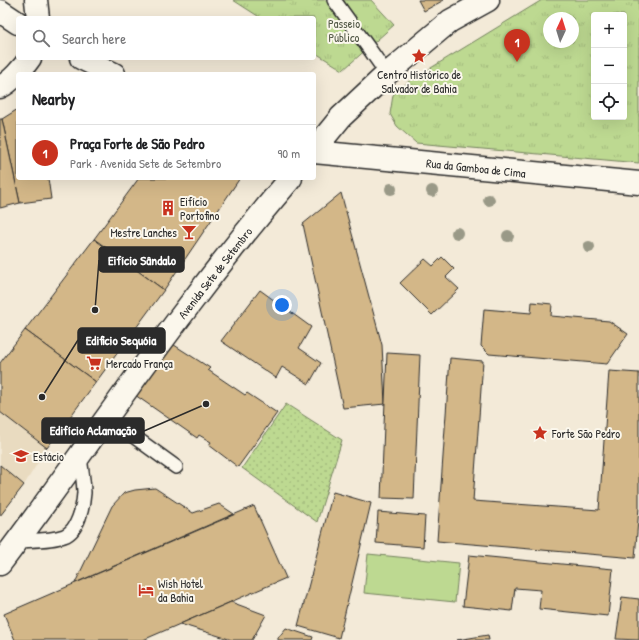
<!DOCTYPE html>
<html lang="en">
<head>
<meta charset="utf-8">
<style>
	:root { --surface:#fff; --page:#f6f6f6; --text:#202124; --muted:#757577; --line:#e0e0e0; --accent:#c8321e }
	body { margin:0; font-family:"Patrick Hand",sans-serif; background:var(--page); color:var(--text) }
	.controls { position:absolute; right:12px; top:12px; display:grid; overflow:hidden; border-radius:4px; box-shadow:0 4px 16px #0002 }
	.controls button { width:36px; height:36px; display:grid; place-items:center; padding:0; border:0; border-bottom:1px solid var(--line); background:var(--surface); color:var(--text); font:20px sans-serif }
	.compass { position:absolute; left:543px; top:12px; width:36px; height:36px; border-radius:50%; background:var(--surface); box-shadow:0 4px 16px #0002; rotate:4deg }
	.you { position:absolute; left:282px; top:305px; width:14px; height:14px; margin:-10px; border:3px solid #fff; border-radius:50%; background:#1a73e8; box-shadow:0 0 0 6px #1a73e833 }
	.badge { display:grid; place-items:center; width:26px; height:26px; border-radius:50%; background:var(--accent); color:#fff; font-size:13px; font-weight:700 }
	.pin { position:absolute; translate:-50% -33px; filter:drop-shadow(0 1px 2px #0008) }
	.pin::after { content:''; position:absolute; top:21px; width:14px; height:12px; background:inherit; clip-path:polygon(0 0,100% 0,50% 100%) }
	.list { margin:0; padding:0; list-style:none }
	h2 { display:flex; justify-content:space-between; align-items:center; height:52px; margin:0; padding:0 16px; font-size:17px }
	h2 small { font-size:13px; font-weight:400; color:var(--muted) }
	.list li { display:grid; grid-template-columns:26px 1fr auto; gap:12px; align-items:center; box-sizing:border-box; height:56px; padding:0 16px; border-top:1px solid var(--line) }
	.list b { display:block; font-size:15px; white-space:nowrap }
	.list p { margin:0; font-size:13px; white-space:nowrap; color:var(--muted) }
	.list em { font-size:13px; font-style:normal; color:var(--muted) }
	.icon { flex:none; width:22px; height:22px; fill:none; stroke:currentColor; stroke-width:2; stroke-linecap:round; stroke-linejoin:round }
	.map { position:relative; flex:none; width:639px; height:640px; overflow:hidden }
	.search { position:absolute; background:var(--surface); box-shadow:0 4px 16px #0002; left:16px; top:16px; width:300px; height:44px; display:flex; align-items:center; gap:10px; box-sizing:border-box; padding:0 14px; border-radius:4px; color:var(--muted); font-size:15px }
	.panel { position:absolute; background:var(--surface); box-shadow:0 4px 16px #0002; left:16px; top:72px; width:300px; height:108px; border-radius:4px }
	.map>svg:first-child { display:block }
</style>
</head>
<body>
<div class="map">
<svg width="639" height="640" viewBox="0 0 639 640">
	<defs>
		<pattern id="grass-dots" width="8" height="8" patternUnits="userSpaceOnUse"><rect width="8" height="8" fill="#bdd991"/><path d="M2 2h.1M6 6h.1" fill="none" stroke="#a3ba7d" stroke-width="1.8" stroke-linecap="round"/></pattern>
		<pattern id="park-tufts" width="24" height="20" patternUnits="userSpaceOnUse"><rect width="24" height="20" fill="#bdd991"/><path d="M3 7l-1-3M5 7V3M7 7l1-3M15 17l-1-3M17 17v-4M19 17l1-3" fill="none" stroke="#a3ba7d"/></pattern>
	</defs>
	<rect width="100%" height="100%" fill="#f3ead8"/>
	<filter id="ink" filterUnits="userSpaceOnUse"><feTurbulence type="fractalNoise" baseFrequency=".025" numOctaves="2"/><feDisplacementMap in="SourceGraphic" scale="8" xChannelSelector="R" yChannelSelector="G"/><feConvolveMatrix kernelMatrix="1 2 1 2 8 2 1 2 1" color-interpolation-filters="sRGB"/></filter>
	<g filter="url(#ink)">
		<polygon fill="#e9dbc0" points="0,412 47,448 24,485 0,465"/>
		<polygon fill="url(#grass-dots)" stroke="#74825e" points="286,404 342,440 317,522 242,468"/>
		<g fill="url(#park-tufts)" stroke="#74825e" fill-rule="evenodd">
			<polygon points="233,0 371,0 394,25 343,70 314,52 314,18 261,18"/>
			<path d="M542,0h97v163l-223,-20 -19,-17 -7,-12 3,-19 15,-13zM594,15h30v102h-30zM549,18h24v24h-24z"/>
		</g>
		<polygon fill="#bdd991" stroke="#74825e" points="368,554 459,563 455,602 364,593"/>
		<g fill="#d3b788" stroke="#2b2b2b">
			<polygon points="418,0 444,0 424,11"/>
			<polygon points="18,109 18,178 48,178 51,199 20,203 2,119"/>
			<polygon points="0,119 2,119 20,203 0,208"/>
			<polygon points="139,178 240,178 164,290 94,239"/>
			<polygon points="341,193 382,345 385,404 343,408 303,224"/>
			<polygon points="94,239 164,290 96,382 25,330"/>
			<polygon points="442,257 454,269 446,277 459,289 432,315 400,283 425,259 433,266"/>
			<polygon points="260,290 311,327 299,348 321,363 309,384 282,367 276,378 221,341"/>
			<polygon points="532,302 552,304 551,316 609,321 628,334 607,364 489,354 481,346 484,309 531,313"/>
			<polygon points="25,330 96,382 47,448 0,412 0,363"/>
			<polygon points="171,343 210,368 208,370 245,395 247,393 277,413 238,467 209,445 211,442 199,435 197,438 135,395"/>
			<polygon points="387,353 420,355 414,499 381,498"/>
			<polygon points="450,358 483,361 473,501 599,510 609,371 639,373 639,507 635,558 437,541"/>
			<polygon points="0,465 24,485 0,516"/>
			<polygon points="155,488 193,513 219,504 234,514 75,583 112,506 124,493 135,490"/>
			<polygon points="333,492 371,503 339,638 298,626"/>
			<polygon points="254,506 286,578 143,640 15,640 4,614"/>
			<polygon points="378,512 425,516 423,547 376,543"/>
			<polygon points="469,555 613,569 608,616 539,609 541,590 515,588 512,611 463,606"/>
			<polygon points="622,597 639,599 639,640 616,639"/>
			<polygon points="231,602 266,615 252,640 232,640 180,624"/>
			<polygon points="286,628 313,637 312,640 278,640 278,638"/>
			<polygon points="488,635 489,640 457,640"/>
		</g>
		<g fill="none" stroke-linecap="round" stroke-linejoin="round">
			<g stroke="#2b2b2b" stroke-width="16">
				<g id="service">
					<polyline points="334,0 368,47 387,74"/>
					<polyline points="107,417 176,467"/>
					<path d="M17,541c15,-1 33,0 47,-5 14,-5 19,-29 20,-43 0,-12 -3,-25 -4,-37"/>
				</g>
			</g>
			<g stroke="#2b2b2b" stroke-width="25">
				<g id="minor">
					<polyline points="36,0 38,18"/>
					<path d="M0,87c10,-4 24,-20 30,-29"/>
				</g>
			</g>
			<g stroke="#2b2b2b" stroke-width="25">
				<g id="tertiary">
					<polyline points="0,11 18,23"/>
					<polyline points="81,58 114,74"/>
					<polyline points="314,152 639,183"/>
				</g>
			</g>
			<g stroke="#2b2b2b" stroke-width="25">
				<g id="secondary">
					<polyline points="314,150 341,117 387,74 450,21 488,0"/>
					<path d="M0,564c64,-84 123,-172 187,-256 33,-44 68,-88 104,-130"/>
				</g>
			</g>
			<use href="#service" stroke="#fbf7ec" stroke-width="13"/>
			<use href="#minor" stroke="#fbf7ec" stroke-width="22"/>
			<use href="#tertiary" stroke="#fbf7ec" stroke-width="22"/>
			<use href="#secondary" stroke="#fbf7ec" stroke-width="22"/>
		</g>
		<g fill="#999987">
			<circle cx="391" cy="189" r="6"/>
			<circle cx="432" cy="191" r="6"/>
			<circle cx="489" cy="200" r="6"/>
			<circle cx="457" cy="233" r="6"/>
			<circle cx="508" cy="236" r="6"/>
			<circle cx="589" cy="247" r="6"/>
		</g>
	</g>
	<defs>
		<g id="sight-bare" transform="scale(1.2)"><path d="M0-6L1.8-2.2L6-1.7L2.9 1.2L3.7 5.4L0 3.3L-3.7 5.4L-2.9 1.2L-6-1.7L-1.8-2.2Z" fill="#c8321e" stroke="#fbf7ec" stroke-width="2.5" paint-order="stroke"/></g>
		<g id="building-bare" transform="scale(1.2)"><path d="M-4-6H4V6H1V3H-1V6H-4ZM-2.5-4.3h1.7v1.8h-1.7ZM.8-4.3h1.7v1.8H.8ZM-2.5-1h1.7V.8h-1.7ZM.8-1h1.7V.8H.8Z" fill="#c8321e" stroke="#fbf7ec" stroke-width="2.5" paint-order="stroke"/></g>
		<g id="bar-bare" transform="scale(1.2)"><path d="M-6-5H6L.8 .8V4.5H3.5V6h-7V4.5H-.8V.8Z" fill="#c8321e" stroke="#fbf7ec" stroke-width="2.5" paint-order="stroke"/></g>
		<g id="supermarket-bare" transform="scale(1.2)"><path d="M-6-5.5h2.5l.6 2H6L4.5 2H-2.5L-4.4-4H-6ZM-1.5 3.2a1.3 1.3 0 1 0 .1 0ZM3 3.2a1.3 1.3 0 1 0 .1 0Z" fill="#c8321e" stroke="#fbf7ec" stroke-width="2.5" paint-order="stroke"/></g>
		<g id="university-bare" transform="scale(1.2)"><path d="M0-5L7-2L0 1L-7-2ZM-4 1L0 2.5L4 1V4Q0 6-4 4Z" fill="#c8321e" stroke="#fbf7ec" stroke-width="2.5" paint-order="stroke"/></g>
		<g id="hotel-bare" transform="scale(1.2)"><path d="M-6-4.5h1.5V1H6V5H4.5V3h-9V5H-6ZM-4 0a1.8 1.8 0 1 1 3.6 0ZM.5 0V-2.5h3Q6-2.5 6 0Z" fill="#c8321e" stroke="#fbf7ec" stroke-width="2.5" paint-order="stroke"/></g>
	</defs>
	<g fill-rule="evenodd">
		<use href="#sight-bare" x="419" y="56"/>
		<use href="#building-bare" x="168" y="208"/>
		<use href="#bar-bare" x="189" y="232"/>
		<use href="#supermarket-bare" x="94" y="363"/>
		<use href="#sight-bare" x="540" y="433"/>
		<use href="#university-bare" x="21" y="456"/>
		<use href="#hotel-bare" x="146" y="590"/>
	</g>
	<g text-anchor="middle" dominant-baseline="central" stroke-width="4" stroke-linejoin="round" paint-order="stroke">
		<g font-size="12" fill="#505644" stroke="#fbf7ec">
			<text x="344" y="23">Passeio<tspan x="344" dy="14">Público</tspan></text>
		</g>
		<g font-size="12" fill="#2b2b2b" stroke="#fbf7ec" text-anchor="start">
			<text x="419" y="74" text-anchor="middle">Centro Histórico de<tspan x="419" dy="14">Salvador de Bahia</tspan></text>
			<text x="180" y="201">Eifício<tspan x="180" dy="14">Portofino</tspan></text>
			<text x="177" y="232" text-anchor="end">Mestre Lanches</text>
			<text x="106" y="363">Mercado França</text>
			<text x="552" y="433">Forte São Pedro</text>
			<text x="33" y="456">Estácio</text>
			<text x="158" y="583">Wish Hotel<tspan x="158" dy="14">da Bahia</tspan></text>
		</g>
		<g font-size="12" fill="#2b2b2b" stroke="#fbf7ec">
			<text transform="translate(476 168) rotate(6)">Rua da Gamboa de Cima</text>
			<text transform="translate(215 273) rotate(-52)">Avenida Sete de Setembro</text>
		</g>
	</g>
	<path fill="none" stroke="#2b2b2b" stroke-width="1.5" d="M95 310L99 260M42 397L78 340M206 404L144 431"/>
	<g fill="#2b2b2b" stroke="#fbf7ec" stroke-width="1.5">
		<circle cx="95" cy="310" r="4"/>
		<circle cx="42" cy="397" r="4"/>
		<circle cx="206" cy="404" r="4"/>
	</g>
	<g fill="#2b2b2b" stroke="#2b2b2b" stroke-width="1.5">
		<rect x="99" y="247" width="85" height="25" rx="4"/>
		<rect x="78" y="328" width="87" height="25" rx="4"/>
		<rect x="42" y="418" width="102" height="25" rx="4"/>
	</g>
	<g font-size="13" text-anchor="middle" font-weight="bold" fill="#fff">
		<text x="142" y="265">Eifício Sândalo</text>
		<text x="121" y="345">Edificio Sequóia</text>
		<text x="93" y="435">Edifício Aclamação</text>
	</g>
</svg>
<div class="controls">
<button>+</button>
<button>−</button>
<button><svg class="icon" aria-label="locate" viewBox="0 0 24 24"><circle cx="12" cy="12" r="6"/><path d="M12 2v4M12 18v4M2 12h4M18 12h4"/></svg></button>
</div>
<svg class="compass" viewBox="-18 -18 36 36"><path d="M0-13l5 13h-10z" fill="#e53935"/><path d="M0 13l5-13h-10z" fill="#757577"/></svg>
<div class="you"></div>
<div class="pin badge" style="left:517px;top:62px">1</div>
<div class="search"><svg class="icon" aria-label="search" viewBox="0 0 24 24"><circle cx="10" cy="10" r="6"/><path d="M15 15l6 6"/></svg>Search here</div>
<section class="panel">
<h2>Nearby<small></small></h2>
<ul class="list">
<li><span class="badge">1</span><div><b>Praça Forte de São Pedro</b><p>Park · Avenida Sete de Setembro</p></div><em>90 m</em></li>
</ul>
</section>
</div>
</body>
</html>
